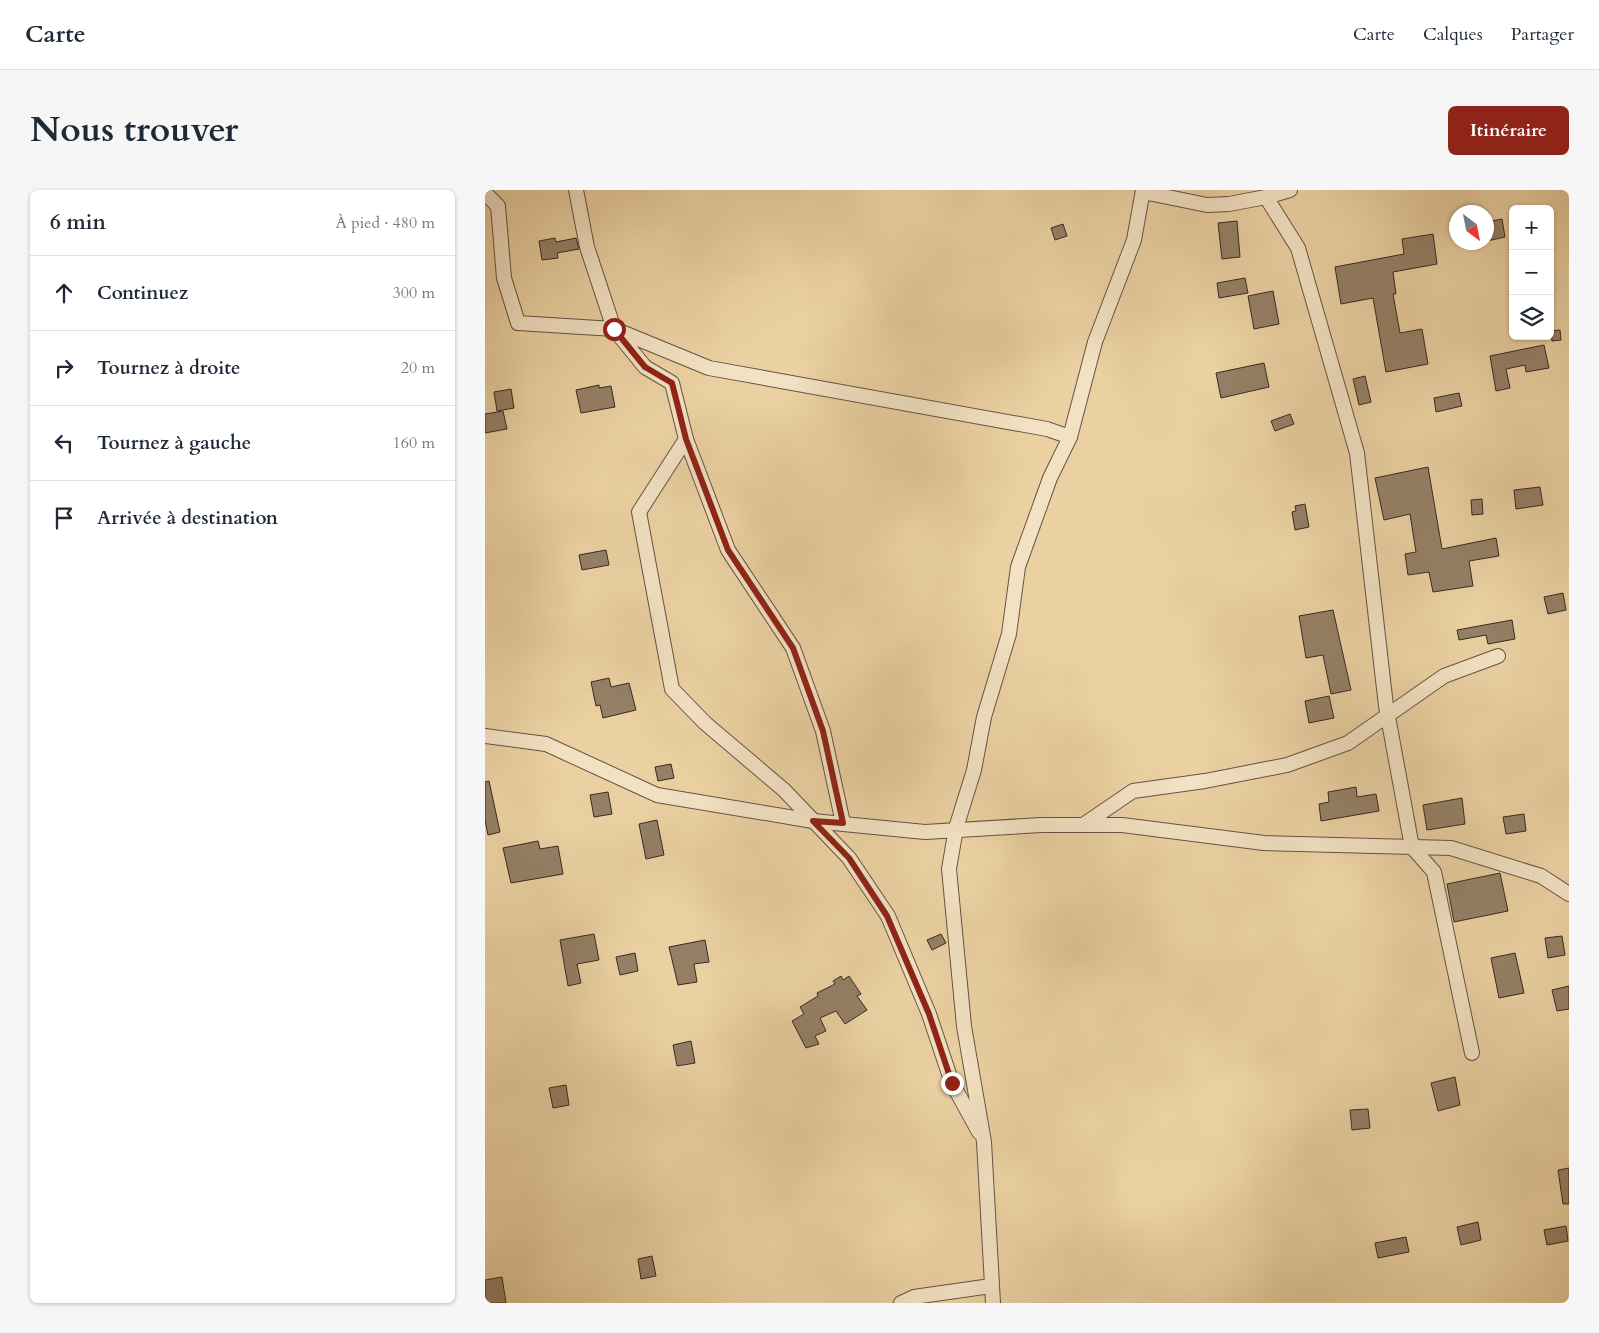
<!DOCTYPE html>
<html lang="fr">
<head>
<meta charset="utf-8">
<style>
	:root { --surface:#fff; --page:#f6f6f7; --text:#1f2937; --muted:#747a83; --line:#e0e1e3; --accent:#8f2418 }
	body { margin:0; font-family:Cardo,serif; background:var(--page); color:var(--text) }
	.controls { position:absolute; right:15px; top:15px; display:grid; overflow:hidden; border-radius:8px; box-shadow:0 1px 4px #0004 }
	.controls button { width:45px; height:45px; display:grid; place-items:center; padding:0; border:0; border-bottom:1px solid var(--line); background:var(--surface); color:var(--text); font:25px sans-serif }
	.compass { position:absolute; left:964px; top:15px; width:45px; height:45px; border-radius:50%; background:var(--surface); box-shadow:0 1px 4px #0004; rotate:148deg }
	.stop { position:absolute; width:15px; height:15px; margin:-11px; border:4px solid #8f2418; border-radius:50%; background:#fff }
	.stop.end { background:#8f2418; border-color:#fff; box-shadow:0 1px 5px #0008 }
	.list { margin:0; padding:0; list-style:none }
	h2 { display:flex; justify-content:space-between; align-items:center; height:65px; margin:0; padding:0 20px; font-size:21px }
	h2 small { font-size:16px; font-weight:400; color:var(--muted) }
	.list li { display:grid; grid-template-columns:32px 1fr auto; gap:15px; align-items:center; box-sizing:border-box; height:75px; padding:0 20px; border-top:1px solid var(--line) }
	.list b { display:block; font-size:19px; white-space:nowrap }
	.list em { font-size:16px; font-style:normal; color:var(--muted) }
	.icon { flex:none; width:28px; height:28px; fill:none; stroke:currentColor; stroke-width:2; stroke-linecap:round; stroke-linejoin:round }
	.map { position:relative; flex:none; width:1084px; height:1113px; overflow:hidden; border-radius:8px }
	header { display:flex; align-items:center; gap:30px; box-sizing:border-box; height:70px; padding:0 25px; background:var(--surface); border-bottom:1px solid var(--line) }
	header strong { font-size:24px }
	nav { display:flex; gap:28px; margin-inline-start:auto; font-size:18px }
	.intro { display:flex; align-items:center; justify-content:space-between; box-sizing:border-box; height:120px; padding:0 30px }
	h1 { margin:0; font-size:35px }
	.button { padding:12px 22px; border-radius:8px; background:var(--accent); color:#fff; font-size:18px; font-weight:700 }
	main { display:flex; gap:30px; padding:0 30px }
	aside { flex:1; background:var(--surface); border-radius:8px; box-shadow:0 1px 4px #0004 }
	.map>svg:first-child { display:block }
</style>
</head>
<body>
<header>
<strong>Carte</strong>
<nav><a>Carte</a><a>Calques</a><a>Partager</a></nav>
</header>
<div class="intro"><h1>Nous trouver</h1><a class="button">Itinéraire</a></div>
<main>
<aside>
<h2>6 min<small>À pied · 480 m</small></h2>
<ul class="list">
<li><svg class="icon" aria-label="ahead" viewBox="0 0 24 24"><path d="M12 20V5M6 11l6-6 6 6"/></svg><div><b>Continuez</b></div><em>300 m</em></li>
<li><svg class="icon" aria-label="right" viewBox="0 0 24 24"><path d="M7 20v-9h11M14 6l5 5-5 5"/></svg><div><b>Tournez à droite</b></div><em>20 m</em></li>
<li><svg class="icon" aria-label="left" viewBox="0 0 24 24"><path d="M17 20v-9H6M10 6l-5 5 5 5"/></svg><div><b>Tournez à gauche</b></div><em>160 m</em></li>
<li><svg class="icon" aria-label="arrive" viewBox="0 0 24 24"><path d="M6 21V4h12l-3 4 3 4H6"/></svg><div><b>Arrivée à destination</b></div></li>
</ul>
</aside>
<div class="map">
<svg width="1084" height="1113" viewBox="0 0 1084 1113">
	<rect width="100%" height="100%" fill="#ebd1a2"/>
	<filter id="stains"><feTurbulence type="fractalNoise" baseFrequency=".004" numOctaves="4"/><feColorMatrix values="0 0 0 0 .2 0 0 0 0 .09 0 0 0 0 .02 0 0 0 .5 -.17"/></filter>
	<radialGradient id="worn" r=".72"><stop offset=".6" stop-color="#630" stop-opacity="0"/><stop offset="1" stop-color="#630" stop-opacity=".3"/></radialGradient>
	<g fill="#958066" stroke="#382924">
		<polygon points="1017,29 1020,47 1002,51 1002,32"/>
		<polygon points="752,31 755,67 737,69 733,33"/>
		<polygon points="578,34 582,46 570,50 566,38"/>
		<polygon points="948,44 952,74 908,82 911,104 908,104 915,143 937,139 943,174 901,182 888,108 856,114 850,77 919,64 917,49"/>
		<polygon points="70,48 71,52 91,48 94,59 72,63 73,68 57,70 54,51"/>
		<polygon points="760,88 763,103 734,108 732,93"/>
		<polygon points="788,101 794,134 769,139 763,106"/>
		<polygon points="1075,140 1076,150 1067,151 1066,141"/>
		<polygon points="1059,155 1064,178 1041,182 1040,175 1021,179 1025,198 1011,201 1005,166"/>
		<polygon points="779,173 784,197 736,208 731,183"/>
		<polygon points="880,186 886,212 874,215 868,189"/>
		<polygon points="114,195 114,198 126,196 130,217 96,223 91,200"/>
		<polygon points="26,199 29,218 12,221 9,202"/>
		<polygon points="974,203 977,216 951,222 949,208"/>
		<polygon points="18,221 22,239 0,243 0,224"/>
		<polygon points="805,224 809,234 790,241 786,231"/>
		<polygon points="943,277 957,359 1011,348 1014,366 984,371 988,396 948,402 944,382 923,385 920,364 931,362 925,324 899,330 890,288"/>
		<polygon points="1055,297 1058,315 1031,319 1029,300"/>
		<polygon points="997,309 998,324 987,325 986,310"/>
		<polygon points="820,314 824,337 810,340 807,322 811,321 810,316"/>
		<polygon points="121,360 124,375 97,380 94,365"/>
		<polygon points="1078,403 1081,420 1063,424 1059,407"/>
		<polygon points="848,420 866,500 846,504 838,465 821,468 814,426"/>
		<polygon points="1027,430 1030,449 1003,454 1001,445 974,450 972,440"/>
		<polygon points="124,488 126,497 144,493 151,520 118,528 115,515 111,516 106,492"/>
		<polygon points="844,506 849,528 824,533 820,511"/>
		<polygon points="186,574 189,588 173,591 170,577"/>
		<polygon points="4,591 15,642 3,645 0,630 0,592"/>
		<polygon points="871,597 872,607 891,604 894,621 836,631 834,614 844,612 843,602"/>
		<polygon points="123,602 127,624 109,627 105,605"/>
		<polygon points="977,608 980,634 942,640 938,615"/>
		<polygon points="1039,624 1041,641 1021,644 1018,627"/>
		<polygon points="172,630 179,665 161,669 154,634"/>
		<polygon points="53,651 55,659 73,656 78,684 26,693 18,658"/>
		<polygon points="1015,683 1023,721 969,732 962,694"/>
		<polygon points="109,744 114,770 92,774 96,793 83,796 75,750"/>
		<polygon points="456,744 461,753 447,760 442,750"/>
		<polygon points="1077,746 1080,765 1063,768 1060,748"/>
		<polygon points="220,750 224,772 209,774 212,792 193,795 184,757"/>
		<polygon points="150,763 153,781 135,785 131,767"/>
		<polygon points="1030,763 1039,803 1014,808 1006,768"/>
		<polygon points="356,786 358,790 364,786 376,804 372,806 382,820 360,834 351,821 335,828 341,841 330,846 334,854 321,858 307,831 319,824 315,817 333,806 332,803 350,794 348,791"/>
		<polygon points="1084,796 1084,819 1072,821 1067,800"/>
		<polygon points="206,851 210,873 192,876 188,855"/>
		<polygon points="970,887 975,915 953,921 946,893"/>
		<polygon points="81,895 84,915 68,918 64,898"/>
		<polygon points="883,919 885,938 867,940 865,920"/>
		<polygon points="1084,978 1084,1014 1078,1014 1073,980"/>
		<polygon points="993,1032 996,1050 976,1055 972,1037"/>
		<polygon points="1081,1036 1083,1051 1062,1055 1059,1040"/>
		<polygon points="921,1047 924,1062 893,1068 890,1053"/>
		<polygon points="167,1066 171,1086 156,1089 153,1069"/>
		<polygon points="17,1087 21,1113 0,1113 0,1090"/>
	</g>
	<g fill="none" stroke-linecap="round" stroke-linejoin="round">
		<g stroke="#655344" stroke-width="16">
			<g id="minor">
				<polyline points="91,0 102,57 129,139 224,178 562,239 585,247"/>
				<polyline points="658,2 722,15 744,14 781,7 813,58 872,263 901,516 927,657 949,682 987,863"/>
				<polyline points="0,3 13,16 19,88 33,133 129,139 160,177 187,193 201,249 243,360 308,458 338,541 358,633"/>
				<polyline points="781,7 805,0"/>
				<polyline points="201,249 154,322 187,499 220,533 299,600 364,668 403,726 444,824 467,893 494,942"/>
				<polyline points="0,546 61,554 172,605 328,631 440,642 556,635 637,635 779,653 966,658 1056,686 1084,704"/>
				<polyline points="598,635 648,601 720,591 802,575 863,553 959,486 1013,466"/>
				<polyline points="416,1113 429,1107 506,1096"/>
				<polyline points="508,1113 499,952 479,836 464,679 471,638 489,580 499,527 524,444 533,377 565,288 585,247 610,152 649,50 658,0"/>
			</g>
		</g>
		<use href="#minor" stroke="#f2e1c3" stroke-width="14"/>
	</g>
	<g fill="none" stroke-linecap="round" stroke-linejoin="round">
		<polyline stroke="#8f2418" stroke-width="6" points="129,139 160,177 187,193 201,249 243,360 308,458 338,541 358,633 328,631 364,668 402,726 444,824 467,893"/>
	</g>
	<rect width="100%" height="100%" filter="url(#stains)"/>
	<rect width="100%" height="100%" fill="url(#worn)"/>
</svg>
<div class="controls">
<button>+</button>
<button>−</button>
<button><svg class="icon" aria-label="layers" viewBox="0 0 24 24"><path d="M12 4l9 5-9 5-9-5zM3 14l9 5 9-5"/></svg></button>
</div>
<svg class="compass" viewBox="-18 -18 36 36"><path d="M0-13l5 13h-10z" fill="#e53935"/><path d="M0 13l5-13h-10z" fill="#747a83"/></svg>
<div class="stop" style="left:129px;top:139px"></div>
<div class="stop end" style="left:467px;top:893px"></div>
</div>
</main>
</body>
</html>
